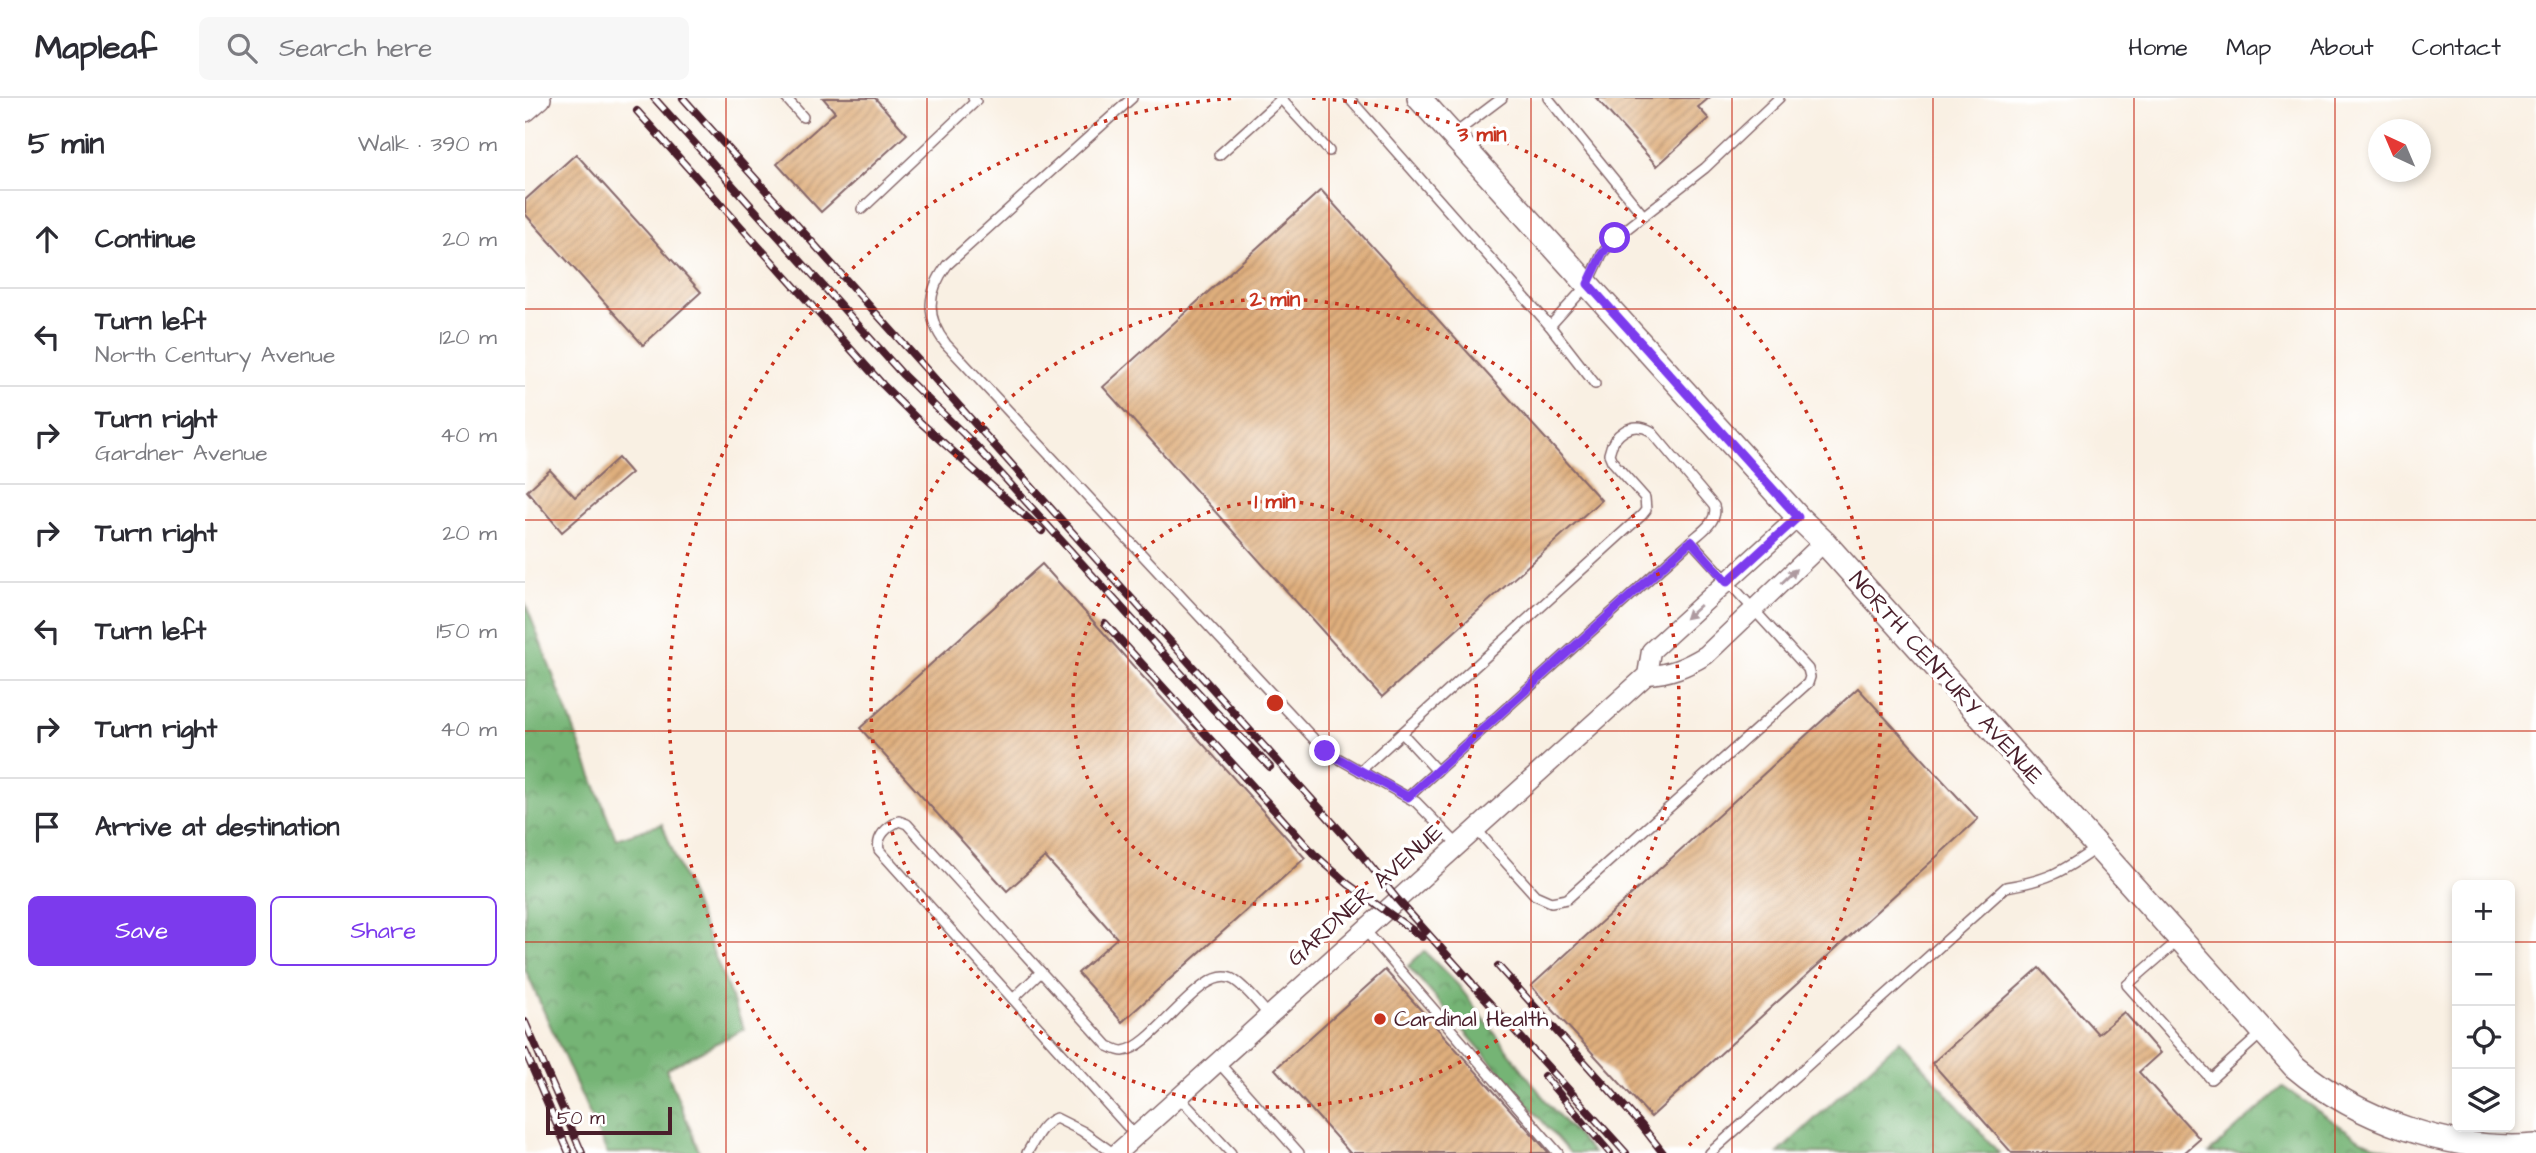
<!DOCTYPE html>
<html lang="en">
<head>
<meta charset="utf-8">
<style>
	:root { --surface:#fff; --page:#f7f7f7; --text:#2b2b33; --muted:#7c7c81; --line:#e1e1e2; --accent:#7c3aed }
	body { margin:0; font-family:"Architects Daughter",sans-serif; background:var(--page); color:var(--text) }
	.controls { position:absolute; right:21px; bottom:21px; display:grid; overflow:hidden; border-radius:10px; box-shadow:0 4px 10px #0003 }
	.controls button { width:63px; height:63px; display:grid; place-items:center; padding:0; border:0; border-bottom:2px solid var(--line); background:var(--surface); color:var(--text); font:35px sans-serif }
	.compass { position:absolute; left:1843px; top:21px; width:63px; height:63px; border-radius:50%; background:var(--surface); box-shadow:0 4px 10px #0003; rotate:316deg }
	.scale { position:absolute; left:21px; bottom:18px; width:126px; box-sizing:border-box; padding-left:7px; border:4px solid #4a1f2b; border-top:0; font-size:19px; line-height:24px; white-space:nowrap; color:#4a1f2b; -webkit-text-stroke:5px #fff; paint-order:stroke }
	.stop { position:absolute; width:21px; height:21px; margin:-16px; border:5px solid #7c3aed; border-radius:50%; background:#fff }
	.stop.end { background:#7c3aed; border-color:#fff; box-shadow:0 2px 7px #0008 }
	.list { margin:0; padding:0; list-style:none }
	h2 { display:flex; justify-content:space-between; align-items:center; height:91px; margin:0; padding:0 28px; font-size:30px }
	h2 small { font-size:23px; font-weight:400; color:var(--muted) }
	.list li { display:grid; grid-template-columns:46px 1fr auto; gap:21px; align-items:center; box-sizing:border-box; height:98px; padding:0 28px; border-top:2px solid var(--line) }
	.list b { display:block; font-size:26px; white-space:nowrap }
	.list p { margin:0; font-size:23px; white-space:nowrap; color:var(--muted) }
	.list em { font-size:23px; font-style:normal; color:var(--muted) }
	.actions { display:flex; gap:14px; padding:21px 28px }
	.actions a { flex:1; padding:16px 0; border:2px solid var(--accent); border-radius:10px; text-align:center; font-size:24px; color:var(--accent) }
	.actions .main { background:var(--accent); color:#fff }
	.icon { flex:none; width:38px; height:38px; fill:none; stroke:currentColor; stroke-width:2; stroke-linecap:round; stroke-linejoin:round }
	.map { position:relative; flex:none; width:2011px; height:1055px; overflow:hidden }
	header { display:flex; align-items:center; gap:42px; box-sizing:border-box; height:98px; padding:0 35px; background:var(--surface); border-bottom:2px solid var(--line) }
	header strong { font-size:33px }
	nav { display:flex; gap:38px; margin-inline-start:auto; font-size:24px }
	.search { width:490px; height:63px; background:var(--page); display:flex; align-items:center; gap:18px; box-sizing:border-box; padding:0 24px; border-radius:10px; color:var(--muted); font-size:26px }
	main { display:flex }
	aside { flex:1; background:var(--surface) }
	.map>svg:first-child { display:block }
</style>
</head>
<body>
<header>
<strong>Mapleaf</strong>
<div class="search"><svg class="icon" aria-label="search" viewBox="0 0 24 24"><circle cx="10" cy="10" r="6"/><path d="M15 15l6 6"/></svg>Search here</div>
<nav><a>Home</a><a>Map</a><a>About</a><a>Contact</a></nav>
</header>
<main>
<aside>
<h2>5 min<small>Walk · 390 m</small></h2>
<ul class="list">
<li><svg class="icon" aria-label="ahead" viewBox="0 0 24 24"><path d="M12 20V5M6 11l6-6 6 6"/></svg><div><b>Continue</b></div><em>20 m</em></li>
<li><svg class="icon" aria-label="left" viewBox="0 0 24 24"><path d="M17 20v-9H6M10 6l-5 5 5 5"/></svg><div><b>Turn left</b><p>North Century Avenue</p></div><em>120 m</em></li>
<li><svg class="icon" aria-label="right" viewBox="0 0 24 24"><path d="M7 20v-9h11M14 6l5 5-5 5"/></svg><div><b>Turn right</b><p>Gardner Avenue</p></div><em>40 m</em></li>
<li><svg class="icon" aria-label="right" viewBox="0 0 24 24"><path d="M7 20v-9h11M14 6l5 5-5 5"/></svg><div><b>Turn right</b></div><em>20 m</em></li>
<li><svg class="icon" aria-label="left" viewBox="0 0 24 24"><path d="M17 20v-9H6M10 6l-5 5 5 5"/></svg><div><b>Turn left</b></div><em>150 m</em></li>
<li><svg class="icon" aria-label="right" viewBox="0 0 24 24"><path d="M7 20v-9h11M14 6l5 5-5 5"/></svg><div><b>Turn right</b></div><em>40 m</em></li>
<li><svg class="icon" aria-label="arrive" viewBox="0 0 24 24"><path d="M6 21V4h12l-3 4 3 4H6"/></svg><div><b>Arrive at destination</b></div></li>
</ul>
<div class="actions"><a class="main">Save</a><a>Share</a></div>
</aside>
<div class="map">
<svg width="2011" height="1055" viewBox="0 0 2011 1055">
	<defs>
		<pattern id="forest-crowns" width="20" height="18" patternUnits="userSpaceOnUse" patternTransform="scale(1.75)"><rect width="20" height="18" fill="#75b475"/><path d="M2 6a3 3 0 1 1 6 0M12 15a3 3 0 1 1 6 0" fill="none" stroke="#629260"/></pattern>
		<pattern id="building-hatch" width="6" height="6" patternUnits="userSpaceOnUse" patternTransform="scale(1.75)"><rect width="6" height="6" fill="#dfaf7d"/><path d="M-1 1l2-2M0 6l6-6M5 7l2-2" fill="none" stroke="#b78e67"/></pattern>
	</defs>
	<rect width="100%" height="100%" fill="#fff"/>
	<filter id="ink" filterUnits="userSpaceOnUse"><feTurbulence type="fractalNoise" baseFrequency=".0143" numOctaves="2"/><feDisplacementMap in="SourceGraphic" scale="14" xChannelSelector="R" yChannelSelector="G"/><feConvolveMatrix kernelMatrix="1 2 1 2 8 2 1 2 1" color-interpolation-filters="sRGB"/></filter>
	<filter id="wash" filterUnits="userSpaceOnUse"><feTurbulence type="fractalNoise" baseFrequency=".00686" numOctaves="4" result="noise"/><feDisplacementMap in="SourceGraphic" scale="28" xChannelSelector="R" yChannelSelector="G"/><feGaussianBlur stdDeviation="1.57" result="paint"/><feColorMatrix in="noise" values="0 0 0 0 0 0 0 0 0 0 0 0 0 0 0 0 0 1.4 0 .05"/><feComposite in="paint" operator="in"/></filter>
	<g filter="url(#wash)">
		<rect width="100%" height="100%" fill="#f9f0e3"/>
		<g fill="url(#forest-crowns)" stroke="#606a50" stroke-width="2">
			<polygon points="0,504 91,741 137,726 219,931 141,971 175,1055 82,1055 0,871"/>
			<polygon points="899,853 933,887 1025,1008 1068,1055 1045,1055 883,868"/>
			<polygon points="1375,942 1474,1055 1253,1055"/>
			<polygon points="1758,989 1836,1042 1873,1055 1684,1055"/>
		</g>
		<g id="blocks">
			<g fill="url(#building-hatch)">
				<polygon points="298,0 350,0 382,36 296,114 252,66 310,14"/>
				<polygon points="1071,0 1184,0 1173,9 1184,21 1132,68"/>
				<polygon points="51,56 176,194 118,247 0,116 0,102"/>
				<polygon points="796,92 1076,402 857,599 578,289"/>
				<polygon points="93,360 106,375 37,434 2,393 25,372 50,399"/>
				<polygon points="517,466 780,760 597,924 553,875 592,840 520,759 482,793 335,630"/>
				<polygon points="1333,590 1453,721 1126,1019 1006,888"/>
				<polygon points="1514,870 1573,936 1599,914 1635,955 1614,974 1675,1041 1659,1055 1487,1055 1407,965"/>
				<polygon points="860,872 1009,1038 1024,1055 825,1055 750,971"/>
			</g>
		</g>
	</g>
	<g filter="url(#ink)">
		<use href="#blocks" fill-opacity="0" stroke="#87686b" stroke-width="2"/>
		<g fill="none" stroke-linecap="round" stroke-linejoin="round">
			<g stroke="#87686b" stroke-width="12">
				<g id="service">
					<polyline points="261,0 278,19"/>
					<path d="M607,0l-185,167c-20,27 -22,52 -1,79l379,407 91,51 42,43"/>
					<polyline points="755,0 804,53"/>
					<polyline points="824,0 1025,228 1063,186 1077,156 1090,140 1180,70 1254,0"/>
					<polyline points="1023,0 1118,117"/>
					<polyline points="928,37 977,0"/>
					<polyline points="694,57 756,1"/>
					<polyline points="337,111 451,3 448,0"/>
					<polyline points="1025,228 1070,286"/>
					<polyline points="877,635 912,673"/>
					<path d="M835,673l282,-256 4,-5 -1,-12 -33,-37 -3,-7c4,-20 23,-34 42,-23l63,75c5,15 -13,26 -23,35l117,128 2,8 -2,6 -241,216 -16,3 -16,-7 -59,-66"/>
					<polyline points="883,699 1166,443"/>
					<polyline points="839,831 1033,1055"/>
					<polyline points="1655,841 1602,887 1686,981 1737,935"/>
					<polyline points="488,901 516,874"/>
					<polyline points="693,964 774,1055"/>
					<polyline points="654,999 706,1055"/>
					<path d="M611,1038l-257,-286c-3,-14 8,-23 20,-29l8,3 201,222c5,2 10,5 15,5 32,-3 81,-91 111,-71 13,8 24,24 35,35"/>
					<path d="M502,1055c8,-13 14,-29 29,-35l26,13 31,22"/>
					<path d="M1185,1055l296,-266c42,-7 56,-15 90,-39"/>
				</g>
			</g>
			<g stroke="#87686b" stroke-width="21">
				<g id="minor">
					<path d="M1122,577c23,-1 39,-8 59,-20l118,-113"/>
					<polyline points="592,1055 1122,577 1126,553 1273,419"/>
				</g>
			</g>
			<g stroke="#87686b" stroke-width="26">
				<g id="tertiary">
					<path d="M894,0l379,419 26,25 471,525c63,53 157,86 241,79"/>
					<polyline points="0,12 14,0"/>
				</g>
			</g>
			<use href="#service" stroke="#fff" stroke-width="9"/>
			<use href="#minor" stroke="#fff" stroke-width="18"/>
			<use href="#tertiary" stroke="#fff" stroke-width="23"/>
			<g stroke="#4a1f2b" stroke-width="8">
				<g id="rail">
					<polyline points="129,0 378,277 450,347 689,612 745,669"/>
					<polyline points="158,0 834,754 872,801 947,885"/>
					<polyline points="112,13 358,287 395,324 517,433"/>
					<polyline points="580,525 789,756 823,786 897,839"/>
					<polyline points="973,868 1117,1028 1138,1055"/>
					<polyline points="941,879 1101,1055"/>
					<polyline points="0,924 57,1055"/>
					<polyline points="0,953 44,1055"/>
					<polyline points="1019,978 1085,1055"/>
				</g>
			</g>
			<use href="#rail" stroke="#fff" stroke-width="5" stroke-dasharray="16" stroke-linecap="butt"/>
		</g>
		<defs><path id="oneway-solid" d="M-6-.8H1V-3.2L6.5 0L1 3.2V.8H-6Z" transform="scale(1.75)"/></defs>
		<g fill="#ae9aa0">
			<use href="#oneway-solid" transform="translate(1264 478) rotate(-44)"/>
			<use href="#oneway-solid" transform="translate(1168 514) rotate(138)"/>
		</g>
	</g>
	<g fill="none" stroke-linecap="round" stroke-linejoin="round" filter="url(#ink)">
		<polyline stroke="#7c3aed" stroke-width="9" points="800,653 883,699 1166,443 1202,484 1273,419 1063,186 1077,156 1090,140"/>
	</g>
	<path fill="none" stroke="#c8321e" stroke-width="2" stroke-opacity="0.55" d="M201,0v1055M402,0v1055M603,0v1055M804,0v1055M1006,0v1055M1207,0v1055M1408,0v1055M1609,0v1055M1810,0v1055M0,211h2011M0,422h2011M0,633h2011M0,844h1932M1985,844h26"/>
	<g fill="none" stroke="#c8321e" stroke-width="3.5" stroke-dasharray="3.5 7">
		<circle cx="750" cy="605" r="202"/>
		<circle cx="750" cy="605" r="404"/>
		<path d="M341 1052A606 606 0 0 1 713 0M787 0A606 606 0 0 1 1159 1052"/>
	</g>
	<circle fill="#c8321e" stroke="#fff" stroke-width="2.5" cx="855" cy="921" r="7"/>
	<g text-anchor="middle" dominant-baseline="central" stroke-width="7" stroke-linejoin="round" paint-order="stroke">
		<g font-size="23" fill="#4a1f2b" stroke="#fff">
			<text transform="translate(1421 580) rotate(48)">NORTH CENTURY AVENUE</text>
			<text transform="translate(840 797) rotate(-42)">GARDNER AVENUE</text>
		</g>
		<g font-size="23" fill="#4a1f2b" stroke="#fff" text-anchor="start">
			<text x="869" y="921">Cardinal Health</text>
		</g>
	</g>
	<circle cx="750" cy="605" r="10" fill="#c8321e" stroke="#fff" stroke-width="3.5"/>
	<g font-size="21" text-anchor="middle" font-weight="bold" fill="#c8321e" stroke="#fff" stroke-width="7" stroke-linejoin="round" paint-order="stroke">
		<text x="957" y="43">3 min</text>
		<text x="750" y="208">2 min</text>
		<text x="750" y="410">1 min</text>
	</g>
</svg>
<div class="controls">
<button>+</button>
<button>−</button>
<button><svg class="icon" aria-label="locate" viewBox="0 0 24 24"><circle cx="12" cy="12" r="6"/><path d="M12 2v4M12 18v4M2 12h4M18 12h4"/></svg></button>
<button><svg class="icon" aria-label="layers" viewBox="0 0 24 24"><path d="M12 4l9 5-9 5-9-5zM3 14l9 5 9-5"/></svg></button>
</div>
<svg class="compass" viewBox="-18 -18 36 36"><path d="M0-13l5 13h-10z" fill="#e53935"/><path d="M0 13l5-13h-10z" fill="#7c7c81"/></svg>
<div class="scale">50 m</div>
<div class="stop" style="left:1090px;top:140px"></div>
<div class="stop end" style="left:800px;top:653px"></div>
</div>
</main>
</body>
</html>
